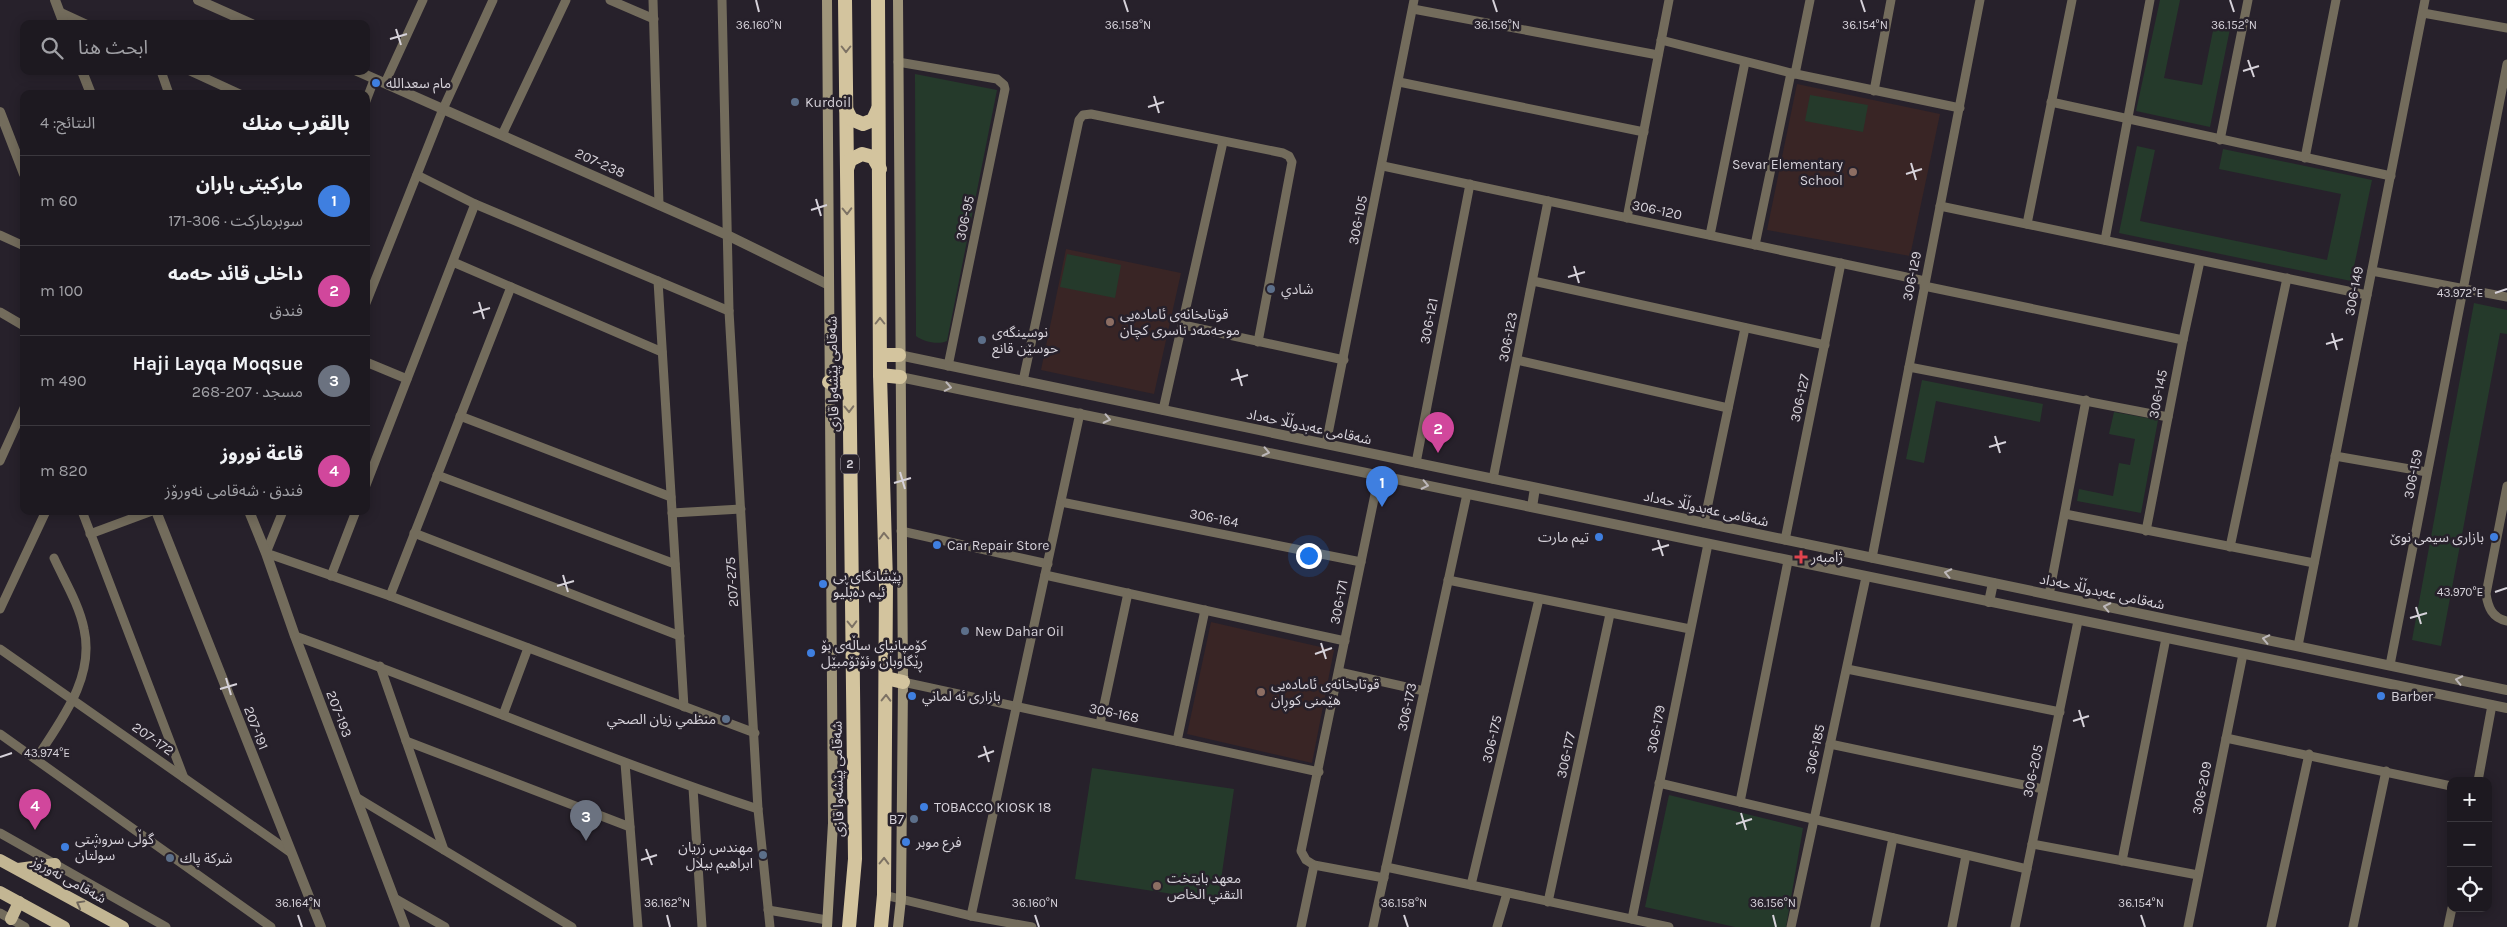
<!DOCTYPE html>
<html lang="ar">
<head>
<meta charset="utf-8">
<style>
	:root { --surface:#1d1920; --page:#2a262d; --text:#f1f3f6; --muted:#a0a0a5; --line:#3b383e; --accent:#69c3f1 }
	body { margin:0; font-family:Karla,"Noto Sans Arabic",sans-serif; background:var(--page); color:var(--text); direction:rtl }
	.controls { position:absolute; right:15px; bottom:15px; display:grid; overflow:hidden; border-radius:10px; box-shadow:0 2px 12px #0003 }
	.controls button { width:45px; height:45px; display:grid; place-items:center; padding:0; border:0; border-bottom:1px solid var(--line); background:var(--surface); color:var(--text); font:25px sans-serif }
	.you { position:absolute; left:1308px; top:555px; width:18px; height:18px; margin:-12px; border:4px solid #fff; border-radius:50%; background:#1a73e8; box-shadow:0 0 0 8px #1a73e833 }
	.badge { display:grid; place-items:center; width:32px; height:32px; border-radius:50%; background:var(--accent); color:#fff; font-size:16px; font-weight:700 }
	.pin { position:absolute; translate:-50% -41px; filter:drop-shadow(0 1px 2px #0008) }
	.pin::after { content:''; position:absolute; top:26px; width:18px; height:15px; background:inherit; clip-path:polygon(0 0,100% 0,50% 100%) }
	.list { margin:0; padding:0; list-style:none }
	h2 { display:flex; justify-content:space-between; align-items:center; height:65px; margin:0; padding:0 20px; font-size:21px }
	h2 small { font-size:16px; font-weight:400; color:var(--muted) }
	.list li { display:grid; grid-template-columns:32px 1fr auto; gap:15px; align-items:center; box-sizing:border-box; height:90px; padding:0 20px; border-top:1px solid var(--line) }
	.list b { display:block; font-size:19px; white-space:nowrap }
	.list p { margin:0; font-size:16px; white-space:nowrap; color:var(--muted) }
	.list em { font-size:16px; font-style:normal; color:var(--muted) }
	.icon { flex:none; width:28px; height:28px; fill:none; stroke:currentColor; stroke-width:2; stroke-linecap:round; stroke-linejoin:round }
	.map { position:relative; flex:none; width:2507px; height:927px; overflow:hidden; direction:ltr }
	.search { position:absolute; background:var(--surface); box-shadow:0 2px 12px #0003; left:20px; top:20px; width:350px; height:55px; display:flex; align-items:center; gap:12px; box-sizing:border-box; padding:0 18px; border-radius:10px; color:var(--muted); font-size:19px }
	.panel { position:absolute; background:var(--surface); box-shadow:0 2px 12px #0003; left:20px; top:90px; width:350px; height:425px; border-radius:10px; direction:rtl }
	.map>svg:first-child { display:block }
</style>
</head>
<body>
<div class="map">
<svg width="2507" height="927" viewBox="0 0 2507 927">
	<rect width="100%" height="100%" fill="#27212b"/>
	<g fill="#392525">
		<polygon points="1797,84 1940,114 1910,256 1767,230"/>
		<polygon points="1066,249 1181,273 1154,394 1041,370"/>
		<polygon points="1211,622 1334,650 1312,763 1187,734"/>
	</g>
	<g fill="#253a2b">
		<polygon points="2160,0 2180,0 2164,78 2202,85 2215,21 2231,24 2210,127 2136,111"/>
		<path d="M915,74l82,16 -50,251c-9,4 -23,1 -31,-5z"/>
		<polygon points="1810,95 1868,105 1863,132 1805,121"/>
		<polygon points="2137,146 2155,150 2140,221 2327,260 2341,194 2219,169 2223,149 2372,180 2351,281 2119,233"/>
		<polygon points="1067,254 1121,265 1115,298 1060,287"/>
		<polygon points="2474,303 2507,310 2507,334 2500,333 2441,646 2412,640"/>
		<polygon points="1922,380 2043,404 2040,422 1936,401 1924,463 1906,459"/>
		<polygon points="2114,412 2158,420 2141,513 2077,501 2079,489 2113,496 2119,463 2130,465 2135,439 2109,434"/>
		<polygon points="1092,768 1234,789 1218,901 1075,879"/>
		<polygon points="1669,795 1803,828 1786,927 1735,927 1645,907"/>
	</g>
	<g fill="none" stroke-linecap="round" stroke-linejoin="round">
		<g stroke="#736c5c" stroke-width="9">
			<polyline points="610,0 654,19"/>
			<polyline points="653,0 659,205"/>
			<polyline points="722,0 729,311 758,809 770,927"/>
			<polyline points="1413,9 1658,55"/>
			<polyline points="60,12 86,24"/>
			<polyline points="2423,13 2507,28"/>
			<polyline points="1661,40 1791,73 1960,108"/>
			<polyline points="898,62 997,79 1004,85 1005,89 948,366"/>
			<polyline points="161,71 169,94"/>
			<polyline points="190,71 240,94"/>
			<polyline points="1795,74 1810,0"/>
			<polyline points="1399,82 1644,132"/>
			<polyline points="385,83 423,0"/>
			<polyline points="1874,91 1891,0"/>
			<polyline points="366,101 374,80"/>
			<polyline points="2051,102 2391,176"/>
			<polyline points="502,135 566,0"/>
			<polyline points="2220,140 2248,0"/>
			<polyline points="2305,158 2336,0"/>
			<polyline points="1383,166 1925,281"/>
			<polyline points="417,175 475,204 729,311"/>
			<polyline points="1940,206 2367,295"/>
			<polyline points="1627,218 1669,0"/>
			<polyline points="2027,224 2072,0"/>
			<polyline points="0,235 24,246"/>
			<polyline points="1710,235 1745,62"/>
			<polyline points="2105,240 2150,0"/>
			<polyline points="1755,245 1791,73"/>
			<polyline points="453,262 662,352"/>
			<polyline points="2372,271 2507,297"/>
			<polyline points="658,281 684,707"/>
			<polyline points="1533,281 1825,345"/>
			<polyline points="1924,286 2183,340"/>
			<polyline points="366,303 443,109 493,0"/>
			<polyline points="0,312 24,326"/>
			<polyline points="1183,325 1344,360"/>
			<polyline points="1517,360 1728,408"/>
			<polyline points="366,362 407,379"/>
			<polyline points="1909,367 2168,417"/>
			<polyline points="1023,381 1079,120 1083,115 1091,114 1283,153 1289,156 1292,162 1258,342"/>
			<polyline points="1163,410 1223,142"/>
			<polyline points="460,416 671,497"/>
			<polyline points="1326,444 1414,0"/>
			<polyline points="2335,456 2427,472"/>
			<polyline points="0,461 24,408"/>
			<polyline points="1416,463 1470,184"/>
			<polyline points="437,475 675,564"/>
			<polyline points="1379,475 1301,851 1306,860 1314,865 1384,878"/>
			<polyline points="1493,479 1548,201"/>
			<polyline points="366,485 475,204"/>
			<path d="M2507,486l-21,108c2,13 6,24 21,27"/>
			<polyline points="1061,502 1361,562"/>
			<polyline points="82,511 184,778"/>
			<polyline points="283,511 266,553 390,596 755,733"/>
			<polyline points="672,513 741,509"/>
			<polyline points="2065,514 2314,563"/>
			<polyline points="1704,523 1745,328"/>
			<polyline points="901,531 1048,564"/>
			<polyline points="2146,531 2183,340 2200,261"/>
			<polyline points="414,533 680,636"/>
			<polyline points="90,534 152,511"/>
			<polyline points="1785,540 1841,263"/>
			<polyline points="2230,547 2287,278"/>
			<polyline points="1872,558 1980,0"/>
			<polyline points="1045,575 1345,641"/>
			<polyline points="331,576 356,511"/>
			<polyline points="1448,580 1690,629"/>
			<polyline points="2049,595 2086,400"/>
			<polyline points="390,596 511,287"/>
			<polyline points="0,609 46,511"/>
			<path d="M295,636c155,55 306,122 463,173"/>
			<polyline points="2298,646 2425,0"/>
			<polyline points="0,649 290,852"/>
			<polyline points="2390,665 2507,64"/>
			<polyline points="380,666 444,850"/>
			<polyline points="1847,669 2060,712"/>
			<polyline points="1339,672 1424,691"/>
			<polyline points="903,682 1319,772"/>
			<polyline points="503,715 528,648"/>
			<polyline points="1100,724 1128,593"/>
			<polyline points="0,734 271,927"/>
			<polyline points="2226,738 2451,786"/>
			<polyline points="406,741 630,827"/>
			<polyline points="1177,741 1205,610"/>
			<polyline points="1830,744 2043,789"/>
			<path d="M36,759c25,-39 59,-81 48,-130 -5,-25 -20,-49 -30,-71"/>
			<polyline points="625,763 638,927"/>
			<polyline points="2478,781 2492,705"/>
			<polyline points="1659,783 2027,869"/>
			<polyline points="693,788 702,927"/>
			<polyline points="356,797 572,927"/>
			<polyline points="1740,802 1788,561"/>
			<polyline points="0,833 166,927"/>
			<polyline points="2032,844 2198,875"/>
			<polyline points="2122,861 2166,638"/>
			<polyline points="1386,867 1669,927"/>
			<polyline points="1471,885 1539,599"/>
			<polyline points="884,895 971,916 1032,927"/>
			<polyline points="394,898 445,927"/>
			<polyline points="1548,902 1610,614"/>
			<polyline points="768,910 827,920"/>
			<polyline points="0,913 25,927"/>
			<polyline points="971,916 1080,413"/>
			<polyline points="1632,919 1708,544"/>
			<polyline points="1301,927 1314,865"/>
			<polyline points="1373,927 1467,494"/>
			<polyline points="1497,927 1507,893"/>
			<polyline points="1791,927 1866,577"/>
			<polyline points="1875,927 1893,838"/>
			<polyline points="1952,927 1966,855"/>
			<polyline points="2015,927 2078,621"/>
			<polyline points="2188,927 2243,654"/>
			<polyline points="2271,927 2309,754"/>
			<polyline points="2353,927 2386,771"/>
			<polyline points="2448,927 2452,908"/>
		</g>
		<g stroke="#736c5c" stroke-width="10">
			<polyline points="55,0 64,24"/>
			<polyline points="198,0 252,24"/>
			<polyline points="82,71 91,94"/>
			<polyline points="357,71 727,235 829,285"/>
			<polyline points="0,112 24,174"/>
			<polyline points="899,355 2507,690"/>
			<polyline points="900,377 2507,708"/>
			<polyline points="1532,507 1535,488"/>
			<polyline points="156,511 321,927"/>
			<polyline points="249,511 266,553 295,636 405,927"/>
			<polyline points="1989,602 1993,583"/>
		</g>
		<g stroke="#a0967b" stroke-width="10">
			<polyline points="827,927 833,823 827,0"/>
			<polyline points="898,927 901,899 903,682 898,0"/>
		</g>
		<g stroke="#c3b693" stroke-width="12">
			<polyline points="0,860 123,927"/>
			<polyline points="18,869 55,864"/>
			<polyline points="0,892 64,927"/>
			<polyline points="11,919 19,902"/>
		</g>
		<g stroke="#d3c49e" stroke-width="14">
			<polyline points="845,0 855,859 849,927"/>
			<polyline points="878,0 880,375 886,582 884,895 881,927"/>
			<polyline points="846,109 851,119 863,124 873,120 878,109"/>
			<polyline points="847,169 850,160 862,154 873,157 880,169"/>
			<polyline points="880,355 899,355"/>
			<polyline points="880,375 900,377"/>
			<polyline points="829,382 849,382"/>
			<polyline points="886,678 903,682"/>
		</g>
	</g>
	<defs><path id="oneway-chevron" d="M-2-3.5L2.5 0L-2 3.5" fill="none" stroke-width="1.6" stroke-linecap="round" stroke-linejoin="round" transform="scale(1.25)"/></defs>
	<g stroke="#7d7264">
		<use href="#oneway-chevron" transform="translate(846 49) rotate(90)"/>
		<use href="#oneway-chevron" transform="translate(847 211) rotate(89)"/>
		<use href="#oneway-chevron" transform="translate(880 321) rotate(-90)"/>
		<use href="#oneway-chevron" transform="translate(849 409) rotate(89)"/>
		<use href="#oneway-chevron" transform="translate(884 536) rotate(-92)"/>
		<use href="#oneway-chevron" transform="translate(852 624) rotate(89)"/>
		<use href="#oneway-chevron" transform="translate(886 698) rotate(-89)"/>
		<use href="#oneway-chevron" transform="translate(884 861) rotate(-89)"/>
	</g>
	<g stroke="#bdb8ba">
		<use href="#oneway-chevron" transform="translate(948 387) rotate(11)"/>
		<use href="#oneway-chevron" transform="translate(1107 419) rotate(12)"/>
		<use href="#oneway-chevron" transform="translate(1266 452) rotate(12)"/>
		<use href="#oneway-chevron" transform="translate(1425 485) rotate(12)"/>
		<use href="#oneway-chevron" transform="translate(1948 573) rotate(-168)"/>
		<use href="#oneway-chevron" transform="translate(2107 607) rotate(-168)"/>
		<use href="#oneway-chevron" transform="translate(2266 639) rotate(-168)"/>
		<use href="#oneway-chevron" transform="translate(2459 680) rotate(-168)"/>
	</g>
	<use stroke="#6d645a" href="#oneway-chevron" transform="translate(80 904) rotate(-151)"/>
	<path fill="none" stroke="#d6d2da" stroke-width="2" d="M756,0l3,12M1124,0l4,12M1493,0l4,12M1861,0l4,12M2230,0l4,12M396,29l5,16M390,39l17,-5M2248,60l6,17M2243,71l16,-5M1154,96l5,17M1148,107l16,-5M1911,163l5,17M1906,174l16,-5M816,199l5,17M811,210l16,-5M1574,266l5,17M1568,277l17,-5M2495,293l12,-4M479,302l5,17M473,313l17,-5M2332,333l5,17M2326,344l17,-5M1237,369l5,17M1231,380l17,-5M1995,436l5,17M1989,447l17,-5M900,472l5,17M894,483l17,-5M1658,540l5,16M1652,550l17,-5M563,575l5,17M557,586l17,-5M2495,592l12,-4M2416,607l5,17M2410,618l17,-5M1321,643l5,16M1315,654l17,-6M226,678l5,17M220,689l17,-5M2079,710l5,17M2073,721l16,-5M984,746l5,16M0,757l12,-4M978,757l16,-6M1741,813l5,17M1736,824l16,-5M646,849l6,16M641,860l16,-5M298,915l4,12M667,915l3,12M1035,915l4,12M1404,915l4,12M1773,915l3,12M2141,915l4,12"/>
	<g fill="#3f7fe0" stroke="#27212b" stroke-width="2">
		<circle cx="376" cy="83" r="5"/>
		<circle cx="1599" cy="537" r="5"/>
		<circle cx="2494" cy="537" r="5"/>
		<circle cx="937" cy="545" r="5"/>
		<circle cx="823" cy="584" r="5"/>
		<circle cx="811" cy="653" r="5"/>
		<circle cx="912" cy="696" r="5"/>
		<circle cx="2381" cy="696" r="5"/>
		<circle cx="924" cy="807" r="5"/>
		<circle cx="906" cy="842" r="5"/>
		<circle cx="65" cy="847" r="5"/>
	</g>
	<g fill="#5c6f8a" stroke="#27212b" stroke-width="2">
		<circle cx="795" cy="102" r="5"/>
		<circle cx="1271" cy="289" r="5"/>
		<circle cx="982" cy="340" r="5"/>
		<circle cx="965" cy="631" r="5"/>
		<circle cx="726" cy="719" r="5"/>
		<circle cx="914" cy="819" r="5"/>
		<circle cx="763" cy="855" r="5"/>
		<circle cx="170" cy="858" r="5"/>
	</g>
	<g fill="#8d6e63" stroke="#27212b" stroke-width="2">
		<circle cx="1853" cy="172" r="5"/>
		<circle cx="1110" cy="322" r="5"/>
		<circle cx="1261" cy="692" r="5"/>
		<circle cx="1157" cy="886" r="5"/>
	</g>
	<path fill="#e0444e" stroke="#27212b" stroke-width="2" d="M1798.5 549.5h5v5h5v5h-5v5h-5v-5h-5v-5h5z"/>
	<g text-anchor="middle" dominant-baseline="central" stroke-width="5" stroke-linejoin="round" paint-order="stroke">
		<rect fill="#27212b" stroke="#a29da6" stroke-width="1" x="841" y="454.5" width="18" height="19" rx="4"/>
		<g font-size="12" font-weight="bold" fill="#d6d2da">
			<text x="850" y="464">2</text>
		</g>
		<g font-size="14" fill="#d6d2da" stroke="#27212b" text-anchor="start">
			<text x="386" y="83">مام سعدالله</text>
			<text x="805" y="102">Kurdoil</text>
			<text x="1843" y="164" text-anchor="end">Sevar Elementary<tspan x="1843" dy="16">School</tspan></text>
			<text x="1281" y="289">شادي</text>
			<text x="1120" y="314">قوتابخانەی ئامادەیی<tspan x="1120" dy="16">موحەمەد ناسری کچان</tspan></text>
			<text x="992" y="332">نوسینگەی<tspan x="992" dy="16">حوسێن قانع</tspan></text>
			<text x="1589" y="537" text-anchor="end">تيم مارت</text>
			<text x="2484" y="537" text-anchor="end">بازاری سیمی نوێ</text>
			<text x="947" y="545">Car Repair Store</text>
			<text x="1811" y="557">ژامبەر</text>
			<text x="833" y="576">پێشانگای بی<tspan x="833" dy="16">ئیم دەبڵیو</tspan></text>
			<text x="975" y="631">New Dahar Oil</text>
			<text x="821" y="645">کۆمپانیای ساڵەی بۆ<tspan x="821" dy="16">ڕێگاوبان وئۆتۆمبێل</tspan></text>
			<text x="1271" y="684">قوتابخانەی ئامادەیی<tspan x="1271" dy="16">هێمنی کوڕان</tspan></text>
			<text x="922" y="696">بازارى ئه لماني</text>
			<text x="2391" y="696">Barber</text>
			<text x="716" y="719" text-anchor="end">منظمي زيان الصحي</text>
			<text x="934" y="807">TOBACCO KIOSK 18</text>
			<text x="904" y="819" text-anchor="end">B7</text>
			<text x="75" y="839">گوڵی سروشتی<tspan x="75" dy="16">سوڵتان</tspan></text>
			<text x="916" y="842">فرع موبر</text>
			<text x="753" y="847" text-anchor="end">مهندس زريان<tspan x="753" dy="16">ابراهيم بيلال</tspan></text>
			<text x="180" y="858">شركة پاك</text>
			<text x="1167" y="878">معهد بايتخت<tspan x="1167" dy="16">التقني الخاص</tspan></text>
		</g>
		<g font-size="14" fill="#d6d2da" stroke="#27212b">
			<text transform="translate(600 163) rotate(24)">207-238</text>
			<text transform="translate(1657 210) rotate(12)">306-120</text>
			<text transform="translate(965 218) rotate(-78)">306-95</text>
			<text transform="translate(1358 220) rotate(-79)">306-105</text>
			<text transform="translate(1912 276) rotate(-79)">306-129</text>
			<text transform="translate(2354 291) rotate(-79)">306-149</text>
			<text transform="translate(1429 321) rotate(-79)">306-121</text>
			<text transform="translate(1508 337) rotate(-79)">306-123</text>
			<text transform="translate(833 374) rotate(-91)">شەقامی پێشەوا قازی</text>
			<text transform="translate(2158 394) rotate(-79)">306-145</text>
			<text transform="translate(1800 398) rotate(-78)">306-127</text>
			<text transform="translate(1309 427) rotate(12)">شەقامی عەبدوڵڵا حەداد</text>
			<text transform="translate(2413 474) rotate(-79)">306-159</text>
			<text transform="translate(1706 509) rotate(12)">شەقامی عەبدوڵڵا حەداد</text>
			<text transform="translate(1214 518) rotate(11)">306-164</text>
			<text transform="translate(732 582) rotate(-94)">207-275</text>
			<text transform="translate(2102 592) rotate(12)">شەقامی عەبدوڵڵا حەداد</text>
			<text transform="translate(1339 602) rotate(-79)">306-171</text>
			<text transform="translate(1407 707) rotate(-78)">306-173</text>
			<text transform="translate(1114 713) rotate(12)">306-168</text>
			<text transform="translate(339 714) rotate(69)">207-193</text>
			<text transform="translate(256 728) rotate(69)">207-191</text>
			<text transform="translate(1656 729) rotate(-79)">306-179</text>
			<text transform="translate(153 739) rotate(35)">207-172</text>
			<text transform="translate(1492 739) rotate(-77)">306-175</text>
			<text transform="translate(1815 749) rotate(-78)">306-185</text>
			<text transform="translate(1566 755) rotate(-78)">306-177</text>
			<text transform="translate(2033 771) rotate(-78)">306-205</text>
			<text transform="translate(838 779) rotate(-91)">شەقامی پێشەوا قازی</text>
			<text transform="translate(2202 788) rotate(-79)">306-209</text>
			<text transform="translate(69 880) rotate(29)">شەقامی نەورۆز</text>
		</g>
	</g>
	<g font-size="12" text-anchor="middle" fill="#d6d2da" stroke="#27212b" stroke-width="5" stroke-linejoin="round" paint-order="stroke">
		<text x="1128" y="29">36.158°N</text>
		<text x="759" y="29">36.160°N</text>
		<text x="1497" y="29">36.156°N</text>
		<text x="1865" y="29">36.154°N</text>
		<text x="2234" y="29">36.152°N</text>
		<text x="2460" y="297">43.972°E</text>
		<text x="2460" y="596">43.970°E</text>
		<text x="47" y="757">43.974°E</text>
		<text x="298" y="907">36.164°N</text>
		<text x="667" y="907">36.162°N</text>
		<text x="1035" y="907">36.160°N</text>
		<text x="1404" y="907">36.158°N</text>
		<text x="1773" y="907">36.156°N</text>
		<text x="2141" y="907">36.154°N</text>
	</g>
</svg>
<div class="controls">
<button>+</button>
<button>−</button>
<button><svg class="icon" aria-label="locate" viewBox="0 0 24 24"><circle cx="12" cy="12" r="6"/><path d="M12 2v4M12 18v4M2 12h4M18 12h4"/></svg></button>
</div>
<div class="you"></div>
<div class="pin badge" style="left:1382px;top:507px;background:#3f7fe0">1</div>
<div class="pin badge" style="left:1438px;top:453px;background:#d1479c">2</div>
<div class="pin badge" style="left:586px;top:841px;background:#6b7280">3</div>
<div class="pin badge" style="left:35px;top:830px;background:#d1479c">4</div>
<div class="search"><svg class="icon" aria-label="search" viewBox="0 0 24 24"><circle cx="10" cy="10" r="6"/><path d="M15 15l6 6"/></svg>ابحث هنا</div>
<section class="panel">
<h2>بالقرب منك<small>النتائج: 4</small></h2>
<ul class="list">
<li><span class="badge" style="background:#3f7fe0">1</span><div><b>ماركيتى باران</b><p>سوبرماركت · 306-171</p></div><em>60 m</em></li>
<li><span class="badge" style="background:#d1479c">2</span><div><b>داخلی قائد حەمە</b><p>فندق</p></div><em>100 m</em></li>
<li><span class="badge" style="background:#6b7280">3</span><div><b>Haji Layqa Moqsue</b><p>مسجد · 207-268</p></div><em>490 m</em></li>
<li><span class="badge" style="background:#d1479c">4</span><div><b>قاعة نوروز</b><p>فندق · شەقامی نەورۆز</p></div><em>820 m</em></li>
</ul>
</section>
</div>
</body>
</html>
